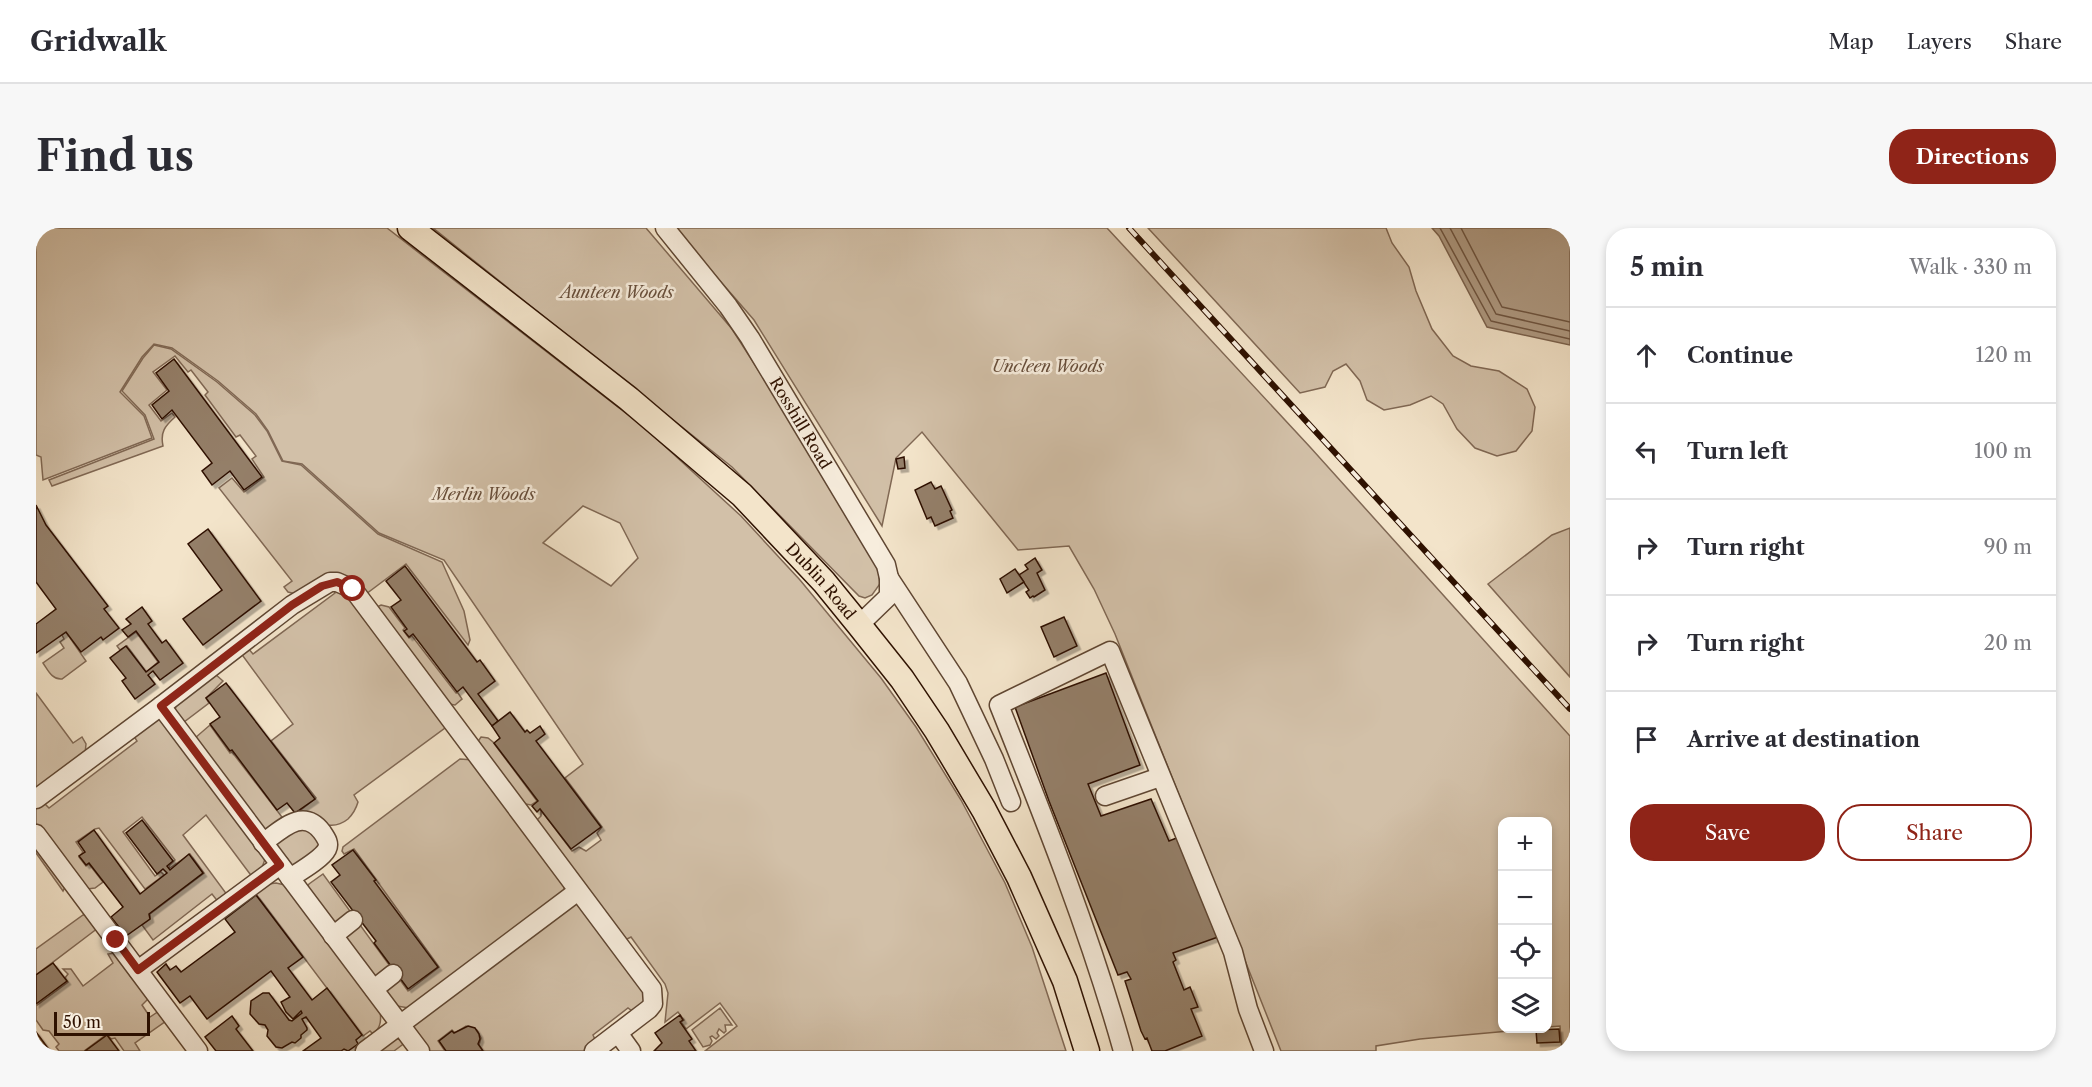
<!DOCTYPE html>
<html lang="en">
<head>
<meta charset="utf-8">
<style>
	:root { --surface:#fff; --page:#f7f7f7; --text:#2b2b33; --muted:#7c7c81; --line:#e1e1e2; --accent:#8f2418 }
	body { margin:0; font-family:"Libre Caslon Text",serif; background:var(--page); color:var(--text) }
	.controls { position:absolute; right:18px; bottom:18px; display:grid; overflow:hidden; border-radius:12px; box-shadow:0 3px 9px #0003 }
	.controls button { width:54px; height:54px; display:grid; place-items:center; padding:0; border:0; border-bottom:2px solid var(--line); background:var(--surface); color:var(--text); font:30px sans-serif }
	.scale { position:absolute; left:18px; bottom:15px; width:96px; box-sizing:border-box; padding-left:6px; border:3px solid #2e1100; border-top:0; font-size:16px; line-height:21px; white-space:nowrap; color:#2e1100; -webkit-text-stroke:4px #f7eddd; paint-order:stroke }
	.stop { position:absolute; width:18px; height:18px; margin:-14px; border:4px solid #8f2418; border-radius:50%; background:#fff }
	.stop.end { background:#8f2418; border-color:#fff; box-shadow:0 2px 6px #0008 }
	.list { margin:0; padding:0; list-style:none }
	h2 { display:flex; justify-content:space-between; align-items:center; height:78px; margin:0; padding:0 24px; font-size:26px }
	h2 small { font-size:20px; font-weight:400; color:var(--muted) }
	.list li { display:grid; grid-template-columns:39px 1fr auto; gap:18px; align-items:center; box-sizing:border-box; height:96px; padding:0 24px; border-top:2px solid var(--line) }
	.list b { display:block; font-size:22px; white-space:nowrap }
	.list em { font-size:20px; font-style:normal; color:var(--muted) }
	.actions { display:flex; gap:12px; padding:18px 24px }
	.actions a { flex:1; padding:14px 0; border:2px solid var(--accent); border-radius:24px; text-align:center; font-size:21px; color:var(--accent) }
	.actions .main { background:var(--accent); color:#fff }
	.icon { flex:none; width:33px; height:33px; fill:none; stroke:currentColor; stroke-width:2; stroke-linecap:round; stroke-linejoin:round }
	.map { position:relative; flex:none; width:1534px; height:823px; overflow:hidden; border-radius:24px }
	header { display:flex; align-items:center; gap:36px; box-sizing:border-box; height:84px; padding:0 30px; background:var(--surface); border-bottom:2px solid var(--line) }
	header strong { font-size:28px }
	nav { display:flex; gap:33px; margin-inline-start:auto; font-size:21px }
	.intro { display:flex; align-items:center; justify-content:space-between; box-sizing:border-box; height:144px; padding:0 36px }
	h1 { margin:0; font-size:42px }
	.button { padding:15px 27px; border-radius:24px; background:var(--accent); color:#fff; font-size:21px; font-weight:700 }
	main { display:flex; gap:36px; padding:0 36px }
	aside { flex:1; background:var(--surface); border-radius:24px; box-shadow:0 3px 9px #0003 }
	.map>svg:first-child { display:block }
</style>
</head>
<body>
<header>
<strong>Gridwalk</strong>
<nav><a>Map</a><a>Layers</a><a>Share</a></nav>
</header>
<div class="intro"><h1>Find us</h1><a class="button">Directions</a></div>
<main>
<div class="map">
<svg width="1534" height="823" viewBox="0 0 1534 823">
	<defs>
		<filter id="shadow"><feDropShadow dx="3.5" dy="3.5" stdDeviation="0" flood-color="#0004"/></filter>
	</defs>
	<rect width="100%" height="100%" fill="#f3e4ca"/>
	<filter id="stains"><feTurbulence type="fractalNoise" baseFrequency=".00333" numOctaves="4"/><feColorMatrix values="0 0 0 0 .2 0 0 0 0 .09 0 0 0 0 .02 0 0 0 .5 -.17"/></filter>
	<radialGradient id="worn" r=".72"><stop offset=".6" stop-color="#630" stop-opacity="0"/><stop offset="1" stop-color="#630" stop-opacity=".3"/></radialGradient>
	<g fill="#d2c0a8" stroke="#806854" stroke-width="1.5" fill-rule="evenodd">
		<path d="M0,0h351l258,200 96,88 59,64 81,98 35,49 45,73 44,83 27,64 34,104h-361l32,-25 -17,-23 -34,26 -5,-7 3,-2 -6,-8 -13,10 3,-29 -3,-9 -34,-47 -8,4 -89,-118 7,-7v-6l31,41 7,-4 7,4 15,-11 -4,-7 5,-6 -37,-49 18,-14 -139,-204 -65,-27 -77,-69 -19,-3 -15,-30 -12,-17 -38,-33 -46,-33 -18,-4 -12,13 -22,35 24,24 8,22 -109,42 -2,-23 -5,-2zM547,278l37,17 18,35 -27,28 -68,-43z"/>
		<polygon points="397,0 610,0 696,101 827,306 846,353 836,367 829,370 823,368 696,239"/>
		<polygon points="642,0 1071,0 1274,219 1534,508 1534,823 1526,823 1524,798 1512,799 1512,594 1466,594 1466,800 1495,801 1384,811 1340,818 1340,823 1245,823 1079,406 1058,361 1033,318 982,322 886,204 860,230 846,298 718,92 639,1"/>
		<polygon points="1112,0 1350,0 1356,15 1373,39 1380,63 1396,101 1417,128 1435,138 1463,143 1491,161 1499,179 1496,203 1480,223 1461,228 1439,220 1421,201 1407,176 1395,168 1374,177 1348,182 1331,172 1324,153 1310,136 1297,143 1289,159 1264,165"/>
		<path d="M118,117l17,4 46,33 38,33 12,16 15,30 19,4 77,69 64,28 22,49 6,29 -2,5 -62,-81 -40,30c-29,-33 -37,-17 -70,0l-8,-2 -4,-5 8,-6 -73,-93 13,-10 12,14 20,-15 -12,-18 4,-3 -16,-21 -4,2 -31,-42 3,-3 -17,-22 -3,2 -13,-16 -22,16 14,18 -18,15 12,16 11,-8 3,4c-10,9 -15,15 -12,29l-111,40 -3,-6 105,-41 -9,-24 -23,-24 21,-33z"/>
		<polygon points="1534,300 1534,449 1452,356 1516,307"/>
		<path d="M296,358h9l108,139 -95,70 4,7c-2,7 -5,12 -10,17 -17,14 -34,1 -51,-6l19,-15 -45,-57 22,-17 -53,-72 7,-5 6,7 82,-61z"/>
		<polygon points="345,377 353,379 369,400 367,402 373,410 376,408 420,465 422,465 426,471 419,477 413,476 339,380"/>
		<path d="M30,404l20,29 -24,18c-10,1 -14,-9 -19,-16l21,-15 -4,-6 4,-3 -2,-4z"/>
		<polygon points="100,404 122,434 110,444 91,418 84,422 81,418"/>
		<polygon points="179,446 187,453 170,470 173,475 148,494 139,485 140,476"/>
		<polygon points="0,465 37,515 46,509 50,516 49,526 0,565"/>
		<path d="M121,490l6,2 102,135c0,11 -5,15 -12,23l-47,-63 -23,20 45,61 -9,7 -7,-9 -59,46 -11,-15 8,-6v-5l54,-41 -14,-19 -20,14 -1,-2 6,-6 -33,-43 -19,15 32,44 6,-4 3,3 -19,14 -46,-61 -4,1 -19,13 7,10 -4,5 7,9 3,-2 14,18 -8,6 -8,1 -7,-5 -44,-60v-19l6,-4 7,7 88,-67 -5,-8z"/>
		<polygon points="174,497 194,525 196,524 249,593 230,605 159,510"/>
		<polygon points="445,509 452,510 457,514 501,573 495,577 484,575 441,515"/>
		<polygon points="424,531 438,532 528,658 528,664 373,780 361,778 338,754 295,697 271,660 273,656 287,646 372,763 403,739 318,621 308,626 306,623 307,619"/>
		<polygon points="268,598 286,616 258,640 238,620 240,612"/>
		<polygon points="0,617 30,657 27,663 0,625"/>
		<path d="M240,655l9,2 95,123c1,10 2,19 -7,26l-3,-3 -7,5 -107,-142 13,-10z"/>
		<polygon points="541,673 612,769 600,786 592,780 557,807 561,816 551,823 447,823 443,817 445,810 441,802 430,798 419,805 416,802 402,813 409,823 389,823 377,802 377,795"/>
		<polygon points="47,687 49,687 62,700 0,747 0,721"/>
		<polygon points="79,725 114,769 106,777 114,789 123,783 130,793 99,815 104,823 88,823 79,810 75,811 71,806 48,823 23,823 20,819 23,816 13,803 7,802 0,792 0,778 32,754 29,750 32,746 27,741 35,741 47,758 77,735 72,726"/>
		<polygon points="684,780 696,797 689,797 690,803 688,805 683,801 681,805 683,808 680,811 676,808 674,809 676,813 674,817 667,819 656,802"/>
		<polygon points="360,810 370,814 358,823 340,823"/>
	</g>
	<polygon fill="#b09c85" stroke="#7c6450" stroke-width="1.5" points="1396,0 1534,0 1534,117 1451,99 1403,8"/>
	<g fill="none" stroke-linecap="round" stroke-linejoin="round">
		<g stroke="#6f5642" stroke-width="1.5">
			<polyline points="1404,0 1455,93 1534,111"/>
			<polyline points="1414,0 1460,86 1534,103"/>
			<polyline points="1425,0 1466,79 1534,94"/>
		</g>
	</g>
	<g fill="#947f69" stroke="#2e1100" stroke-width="1.5" filter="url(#shadow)">
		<polygon points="138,131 226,249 208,262 194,243 176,257 166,243 176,235 136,182 126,191 116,177 133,163 120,145"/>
		<polygon points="868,229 869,240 862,241 860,231"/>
		<polygon points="895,254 899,261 905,258 916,282 914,283 917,290 899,298 895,289 891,291 879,262"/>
		<polygon points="0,277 10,297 72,378 68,381 83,400 67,412 65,409 45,424 30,404 0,425 0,396 20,381 0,354"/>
		<polygon points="172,301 225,373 167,417 147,391 186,362 152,316"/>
		<polygon points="999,330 1006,342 1001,345 1009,362 998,369 997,368 994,370 990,364 993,362 983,347 992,341 989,337"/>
		<polygon points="369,338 441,434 444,432 459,453 442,466 462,493 456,498 427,459 421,464 377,406 373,409 368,403 371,401 355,379 365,372 350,353"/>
		<polygon points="979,341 988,354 971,365 964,351"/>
		<polygon points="106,379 116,393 112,396 126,415 130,412 147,435 124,452 117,443 112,447 119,456 99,471 86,453 90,450 74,430 90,418 110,444 123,434 100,403 92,409 86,402 95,396 90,391"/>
		<polygon points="1028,389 1041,418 1018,429 1005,399"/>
		<polygon points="1070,445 1104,537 1052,556 1065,588 1115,571 1133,613 1143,609 1182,709 1137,725 1140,732 1137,734 1148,762 1154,759 1162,779 1155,781 1166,808 1129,823 1116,823 1111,810 1109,811 1105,803 1089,753 1095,751 1091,744 1082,747 1013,573 979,479"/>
		<polygon points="190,455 279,571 259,585 251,575 241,582 196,522 194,523 174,496 184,489 170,470"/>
		<polygon points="474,484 489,504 491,502 494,505 504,498 509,506 500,513 565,599 535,621 504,581 501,584 496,578 502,573 458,515 464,510 456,498"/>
		<polygon points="106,592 137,633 131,638 134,642 153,626 167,645 113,686 114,691 90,708 75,689 87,679 53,635 50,637 43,628 49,624 42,614 58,602 104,666 131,645 127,641 121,646 90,605"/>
		<polygon points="317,622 340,652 338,653 402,739 372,761 338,715 340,713 295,654 304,647 296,637"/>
		<polygon points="220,667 267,729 252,740 276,772 291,760 326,807 320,812 322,816 312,823 308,821 305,823 267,823 285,810 270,789 266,791 271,800 271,802 265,807 265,810 259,815 256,814 246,820 240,819 231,808 232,802 229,797 223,796 214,786 215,773 227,765 233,765 253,792 256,793 266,785 265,783 257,791 250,784 245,774 254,769 235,743 171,791 154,768 144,775 121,744 130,736 134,742 140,738 145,744 199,704 189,691"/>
		<polygon points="17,735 31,753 0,776 0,747"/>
		<polygon points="644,787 647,792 644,794 656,811 653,813 660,823 618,823 626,815 619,805"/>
		<polygon points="196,788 203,798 200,801 217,823 180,823 169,809"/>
		<polygon points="432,798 439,800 443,806 444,811 442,816 447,823 410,823 403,813 416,803 418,805"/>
		<polygon points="1523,801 1524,814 1501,815 1500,802"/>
		<polygon points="0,804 14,823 0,823"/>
		<polygon points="71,807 83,823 49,823"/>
	</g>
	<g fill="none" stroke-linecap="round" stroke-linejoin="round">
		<g stroke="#5f4632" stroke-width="21">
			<g id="minor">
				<path id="s1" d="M629,0l63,78 22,32 136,227 3,13v18l-30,29"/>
				<polyline points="853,350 922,455 958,531 975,574"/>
				<polyline points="125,478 384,823"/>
				<polyline points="1069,568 1124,549"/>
				<polyline points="0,571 125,478 256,377 294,354 301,354 317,361 616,761 617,776 613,781 558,823"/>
				<polyline points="0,606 162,823"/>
				<path d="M227,615c19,-14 40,-36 59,-11 4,6 8,11 5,17 -5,10 -28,23 -37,29"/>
				<polyline points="297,708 317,692"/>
				<polyline points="102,742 244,637"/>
				<polyline points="338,761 357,746"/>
				<polyline points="582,805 595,823"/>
				<polyline points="329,823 542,663"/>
				<path d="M1087,823c-33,-118 -79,-233 -124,-346l111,-54 123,301 15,57 16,42"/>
			</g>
		</g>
		<g stroke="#2e1100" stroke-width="27">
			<g id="major">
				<path id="s2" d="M374,0l219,171 113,96 82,87 35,43 43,54 35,52 47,79 35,67 46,104 22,70"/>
			</g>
		</g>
		<use href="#minor" stroke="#f7eddd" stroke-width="18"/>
		<use href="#major" stroke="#f3e4ca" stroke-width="24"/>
		<g stroke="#2e1100" stroke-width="6">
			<polyline id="rail" points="1093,0 1534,481"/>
		</g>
		<use href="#rail" stroke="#f7eddd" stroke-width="4" stroke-dasharray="11" stroke-linecap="butt"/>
	</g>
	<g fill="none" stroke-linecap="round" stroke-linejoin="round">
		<polyline stroke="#8f2418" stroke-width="8" points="80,712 102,742 244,637 125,478 256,377 286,358 301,354 317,361"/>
	</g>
	<g text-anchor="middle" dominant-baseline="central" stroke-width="5" stroke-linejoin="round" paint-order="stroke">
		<g font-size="16" font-style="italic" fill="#674e3b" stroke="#f7eddd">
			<text x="581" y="64">Aunteen Woods</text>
			<text x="1012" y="138">Uncleen Woods</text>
			<text x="448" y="266">Merlin Woods</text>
		</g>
		<g font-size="16" fill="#2e1100" stroke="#f7eddd">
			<text stroke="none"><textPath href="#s1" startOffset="238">Rosshill Road</textPath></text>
			<text stroke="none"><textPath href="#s2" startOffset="543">Dublin Road</textPath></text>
		</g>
	</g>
	<rect width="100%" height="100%" filter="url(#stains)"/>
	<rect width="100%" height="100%" fill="url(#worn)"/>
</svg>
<div class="controls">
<button>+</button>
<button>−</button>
<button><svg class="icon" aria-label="locate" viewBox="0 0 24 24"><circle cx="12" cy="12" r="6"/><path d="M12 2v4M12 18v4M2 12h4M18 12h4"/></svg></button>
<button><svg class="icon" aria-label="layers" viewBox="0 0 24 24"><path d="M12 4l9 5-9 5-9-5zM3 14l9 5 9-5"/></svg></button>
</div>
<div class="scale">50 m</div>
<div class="stop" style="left:317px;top:361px"></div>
<div class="stop end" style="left:80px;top:712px"></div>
</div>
<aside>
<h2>5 min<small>Walk · 330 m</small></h2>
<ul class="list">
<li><svg class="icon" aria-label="ahead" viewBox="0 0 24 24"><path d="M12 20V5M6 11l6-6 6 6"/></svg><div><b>Continue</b></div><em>120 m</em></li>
<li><svg class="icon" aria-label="left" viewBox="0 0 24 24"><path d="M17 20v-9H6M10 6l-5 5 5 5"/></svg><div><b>Turn left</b></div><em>100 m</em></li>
<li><svg class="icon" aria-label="right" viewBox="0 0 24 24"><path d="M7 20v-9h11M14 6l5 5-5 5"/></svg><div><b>Turn right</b></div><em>90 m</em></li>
<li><svg class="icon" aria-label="right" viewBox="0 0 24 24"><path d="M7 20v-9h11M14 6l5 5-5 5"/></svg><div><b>Turn right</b></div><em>20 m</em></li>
<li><svg class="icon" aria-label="arrive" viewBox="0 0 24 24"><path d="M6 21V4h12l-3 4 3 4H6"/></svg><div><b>Arrive at destination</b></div></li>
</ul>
<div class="actions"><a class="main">Save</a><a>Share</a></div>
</aside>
</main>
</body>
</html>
